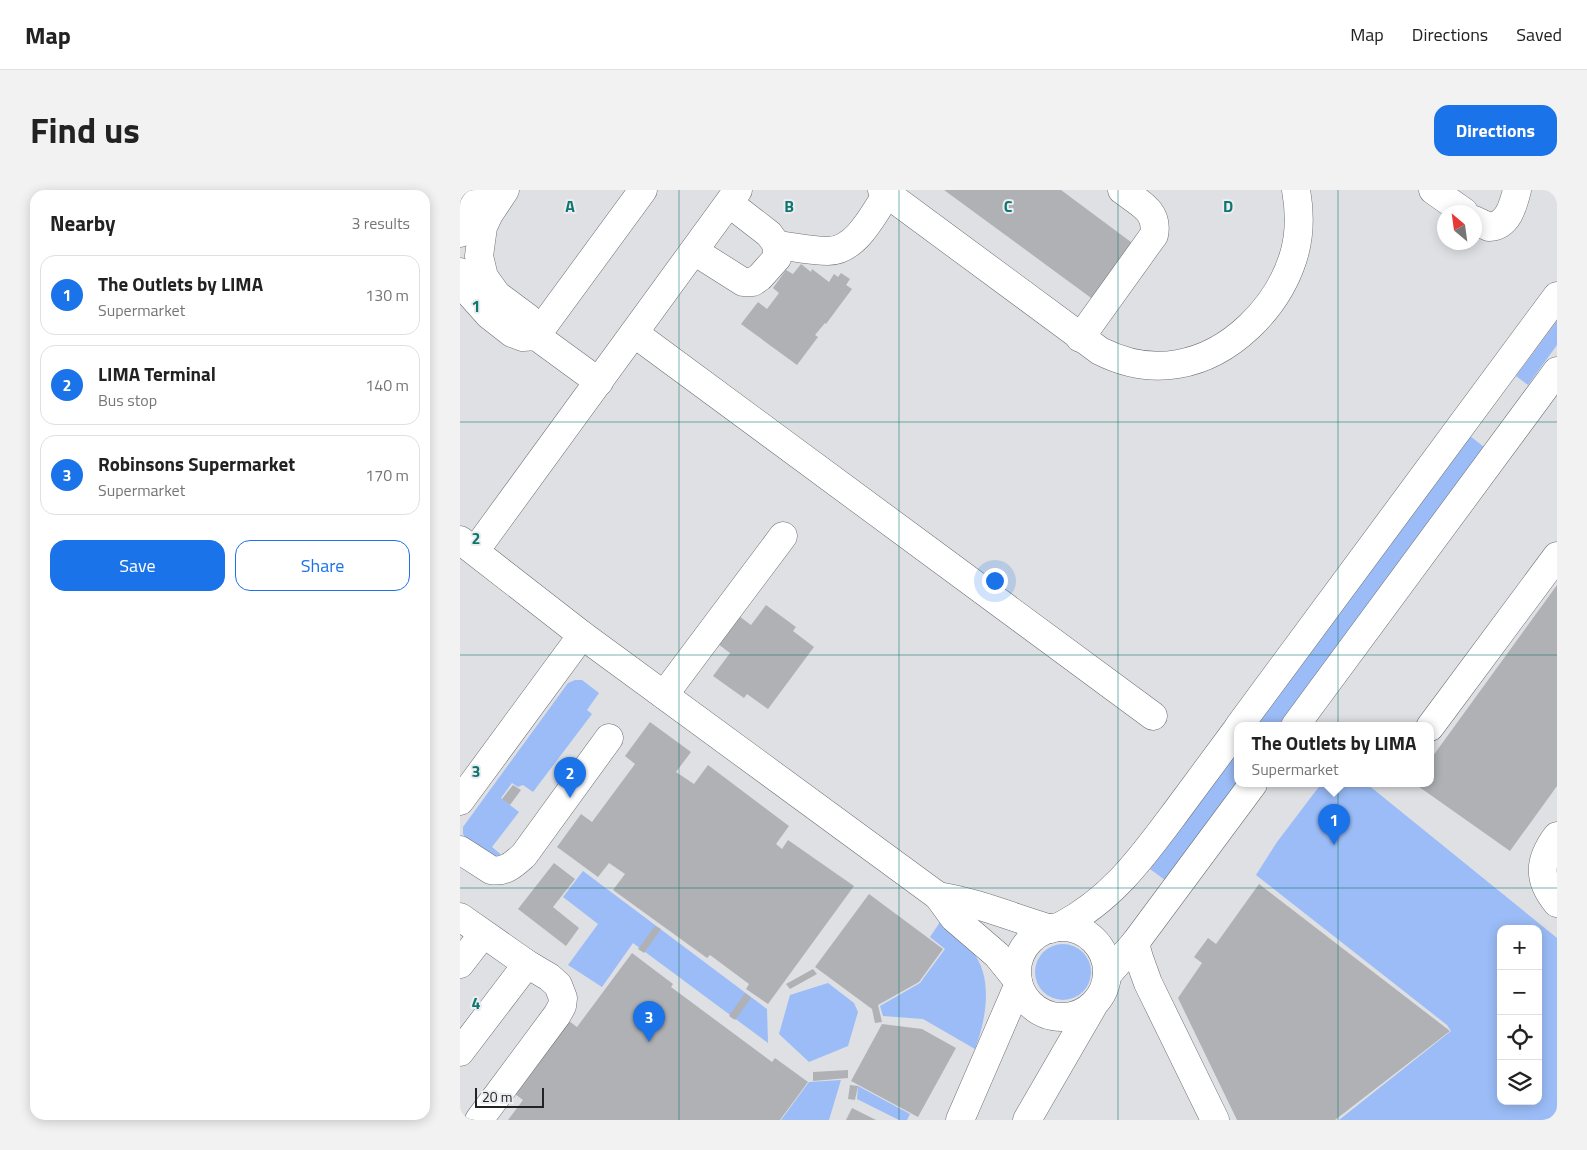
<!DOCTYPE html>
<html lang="en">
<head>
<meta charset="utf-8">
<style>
	:root { --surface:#fff; --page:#f2f2f2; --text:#222; --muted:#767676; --line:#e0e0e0; --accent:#1a73e8 }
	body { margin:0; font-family:"Titillium Web",sans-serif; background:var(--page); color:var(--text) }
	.controls { position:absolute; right:15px; bottom:15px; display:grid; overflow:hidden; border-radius:10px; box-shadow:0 2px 12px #0003 }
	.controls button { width:45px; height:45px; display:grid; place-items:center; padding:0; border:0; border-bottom:1px solid var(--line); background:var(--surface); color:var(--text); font:25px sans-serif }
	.compass { position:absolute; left:977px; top:15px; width:45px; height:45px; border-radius:50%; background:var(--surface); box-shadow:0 2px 12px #0003; rotate:331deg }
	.scale { position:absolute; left:15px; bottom:12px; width:69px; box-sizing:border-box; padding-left:5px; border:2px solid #222324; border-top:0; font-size:14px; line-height:18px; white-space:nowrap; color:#222324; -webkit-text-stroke:4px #ebedf1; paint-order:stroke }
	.you { position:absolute; left:534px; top:390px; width:18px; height:18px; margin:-12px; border:4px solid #fff; border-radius:50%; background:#1a73e8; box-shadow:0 0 0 8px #1a73e833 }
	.badge { display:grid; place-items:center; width:32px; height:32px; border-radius:50%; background:var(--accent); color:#fff; font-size:16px; font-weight:700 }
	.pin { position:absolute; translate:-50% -41px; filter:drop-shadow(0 1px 2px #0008) }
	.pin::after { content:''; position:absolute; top:26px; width:18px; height:15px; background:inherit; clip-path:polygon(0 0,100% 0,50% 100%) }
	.popup { position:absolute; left:774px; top:532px; width:200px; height:65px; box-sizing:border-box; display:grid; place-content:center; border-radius:10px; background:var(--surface); filter:drop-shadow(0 1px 4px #0005); font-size:16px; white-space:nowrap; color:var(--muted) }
	.popup b { font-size:19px; color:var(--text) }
	.popup::after { content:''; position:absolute; left:50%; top:100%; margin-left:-10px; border:10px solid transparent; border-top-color:var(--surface) }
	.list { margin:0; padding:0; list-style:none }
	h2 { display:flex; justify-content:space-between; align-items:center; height:65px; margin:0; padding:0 20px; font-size:21px }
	h2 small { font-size:16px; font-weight:400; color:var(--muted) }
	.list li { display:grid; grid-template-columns:32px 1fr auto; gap:15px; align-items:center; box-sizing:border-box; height:80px; margin:0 10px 10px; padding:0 10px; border:1px solid var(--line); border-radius:15px }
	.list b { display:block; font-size:19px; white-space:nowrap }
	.list p { margin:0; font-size:16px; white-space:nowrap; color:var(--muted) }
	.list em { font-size:16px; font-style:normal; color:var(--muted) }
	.actions { display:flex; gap:10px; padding:15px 20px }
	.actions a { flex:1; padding:11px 0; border:1px solid var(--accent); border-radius:15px; text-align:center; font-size:18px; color:var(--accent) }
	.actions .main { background:var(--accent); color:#fff }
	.icon { flex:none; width:28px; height:28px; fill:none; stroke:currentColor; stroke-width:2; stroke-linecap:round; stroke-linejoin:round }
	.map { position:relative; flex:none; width:1097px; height:930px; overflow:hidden; border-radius:15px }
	header { display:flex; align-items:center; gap:30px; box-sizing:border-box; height:70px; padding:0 25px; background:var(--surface); border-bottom:1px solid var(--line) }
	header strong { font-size:24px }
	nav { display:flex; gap:28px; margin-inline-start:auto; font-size:18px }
	.intro { display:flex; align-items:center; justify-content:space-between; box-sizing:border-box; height:120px; padding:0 30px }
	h1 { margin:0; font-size:35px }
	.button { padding:12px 22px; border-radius:15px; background:var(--accent); color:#fff; font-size:18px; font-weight:700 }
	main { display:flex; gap:30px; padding:0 30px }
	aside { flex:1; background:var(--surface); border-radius:15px; box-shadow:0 2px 12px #0003 }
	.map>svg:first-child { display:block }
</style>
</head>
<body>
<header>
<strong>Map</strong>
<nav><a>Map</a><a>Directions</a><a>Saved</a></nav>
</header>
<div class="intro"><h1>Find us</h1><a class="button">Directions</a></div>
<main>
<aside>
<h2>Nearby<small>3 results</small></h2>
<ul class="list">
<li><span class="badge">1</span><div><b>The Outlets by LIMA</b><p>Supermarket</p></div><em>130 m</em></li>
<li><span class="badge">2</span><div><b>LIMA Terminal</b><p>Bus stop</p></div><em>140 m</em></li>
<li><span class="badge">3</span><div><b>Robinsons Supermarket</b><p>Supermarket</p></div><em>170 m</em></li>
</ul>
<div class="actions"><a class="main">Save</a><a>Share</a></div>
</aside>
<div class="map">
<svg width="1097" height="930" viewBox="0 0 1097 930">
	<rect width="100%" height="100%" fill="#dee0e4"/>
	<g fill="#9bbcf7" fill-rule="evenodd">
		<polygon points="1097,131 1097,155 1068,195 1056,186"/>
		<polygon points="1010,246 1024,257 818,536 795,536"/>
		<polygon points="115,490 122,490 139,503 127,520 132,524 73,602 63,595 58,597 52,593 41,608 59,622 32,657 44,667 35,668 5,647 3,644 3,637 108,493"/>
		<polygon points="778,560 778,591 705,690 690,679"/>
		<path d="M861,594h46l190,154v182h-218l112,-89 -4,-6 -191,-150 21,-33zM1041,739h37v172h-37z"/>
		<polygon points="123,681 307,819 308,853 173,753 142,797 108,775 138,734 103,707"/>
		<path d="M480,732c10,9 24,18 32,29 22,26 14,69 3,98l-52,-30 -40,-3 -3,-10 40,-23 25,-34 -15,-12z"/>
		<circle cx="603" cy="782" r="28"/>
		<polygon points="368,793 394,813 398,822 388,856 349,872 319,844 330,805"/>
		<polygon points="381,890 369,930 321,930 349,892"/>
		<polygon points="398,896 450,924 447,930 439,930 397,909"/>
	</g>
	<g fill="#b0b1b5">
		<polygon points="484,0 601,0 679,58 638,113"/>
		<polygon points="341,74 351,82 352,79 369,92 374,84 378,87 381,83 390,89 386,95 392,99 366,134 365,133 355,145 358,147 337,175 281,134 298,112 307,119 319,103 313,98 326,80 333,84"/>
		<polygon points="1097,395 1097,596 1050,661 955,594 970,594 970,570"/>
		<polygon points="306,415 336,437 333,441 354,457 308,519 287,504 284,508 253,486 270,463 258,454 279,426 291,435"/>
		<polygon points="190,532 231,562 216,582 234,594 248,575 329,636 316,654 322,659 328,650 394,696 308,814 286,799 289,794 250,765 247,768 153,700 165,684 149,673 138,687 97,657 121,624 132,632 175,574 165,566"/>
		<polygon points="53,595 61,600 50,615 42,609"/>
		<polygon points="94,673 115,689 93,717 119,738 106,756 58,719"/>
		<polygon points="799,694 990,841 875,930 777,930 718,808 742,773 734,767 748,748 756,754"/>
		<polygon points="409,704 483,759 459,792 418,815 422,832 415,833 412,819 355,777"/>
		<polygon points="195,736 201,739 184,763 178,759"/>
		<polygon points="172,763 213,794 211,797 312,872 315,868 348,892 320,930 48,930 63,910 55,904 109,831 117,837"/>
		<polygon points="353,779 357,784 330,799 326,794"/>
		<polygon points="285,803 291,808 275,830 269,826"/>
		<polygon points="422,834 462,839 496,858 458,927 391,891"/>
		<polygon points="388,880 388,888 353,891 353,882"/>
		<polygon points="390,895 398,896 395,910 388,909"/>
		<polygon points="392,918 416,930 386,930"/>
	</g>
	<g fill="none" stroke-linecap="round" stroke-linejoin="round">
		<g stroke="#6e7073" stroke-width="29">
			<g id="minor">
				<polyline points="45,0 29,24 23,37 19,66 24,87 37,105 68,128 76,146 139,192"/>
				<path d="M422,0l218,161c24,12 51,18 78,13 53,-9 99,-56 115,-106 7,-22 7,-46 3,-68"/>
				<polyline points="973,0 1004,22"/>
				<path d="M1014,30l15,7c19,-1 24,-21 28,-37"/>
				<polyline points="0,43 8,25 24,0"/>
				<path d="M317,55c17,2 34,6 51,6 28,0 45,-36 59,-57"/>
				<polyline points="234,61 283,92 293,92 300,87 317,68 317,55 309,44 269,13"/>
				<polyline points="0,82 12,106 29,125 52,143 63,147 76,146 183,0"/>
				<polyline points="174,143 693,526"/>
				<path d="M620,148l74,-103c5,-24 -15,-32 -32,-45"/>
				<polyline points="0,350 122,445 478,706 494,728 537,765 558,791"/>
				<polyline points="15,361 278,0"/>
				<polyline points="204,505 323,346"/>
				<polyline points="779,536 1097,106"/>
				<polyline points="835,536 1097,181"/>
				<polyline points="970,537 1097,366"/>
				<polyline points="0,611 122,445"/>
				<path d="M1097,646c-18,24 -20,43 0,67"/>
				<path d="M0,660l31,20c14,3 23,-6 33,-15l85,-117"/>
				<path d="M478,706c38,6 76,22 113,33"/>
				<polyline points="0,727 67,774 89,787 98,795 103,808 102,816 97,825 19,930"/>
				<path d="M599,737c54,-28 84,-71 119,-118 20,-27 40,-54 60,-81"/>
				<circle cx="602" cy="782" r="45"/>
				<polyline points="675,753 679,768 688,793 755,930"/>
				<polyline points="0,774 23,744"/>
				<polyline points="647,785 675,753 793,594"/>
				<polyline points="0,862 67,774"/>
				<polyline points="500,930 558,796"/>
				<polyline points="567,930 633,816"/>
			</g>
		</g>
		<use href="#minor" stroke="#fff" stroke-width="28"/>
	</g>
	<path fill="none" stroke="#0f766e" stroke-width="1" stroke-opacity="0.55" d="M219,0v930M439,0v930M658,0v930M878,0v930M0,232h1097M0,465h1097M0,698h1097"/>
	<g font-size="16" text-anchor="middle" font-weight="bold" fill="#0f766e" stroke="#ebedf1" stroke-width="4" stroke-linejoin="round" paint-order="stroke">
		<text x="110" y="22">A</text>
		<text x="329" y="22">B</text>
		<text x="548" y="22">C</text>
		<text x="768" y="22">D</text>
		<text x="16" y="122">1</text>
		<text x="16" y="354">2</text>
		<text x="16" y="587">3</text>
		<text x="16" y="819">4</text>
	</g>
</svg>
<div class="controls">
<button>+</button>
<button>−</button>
<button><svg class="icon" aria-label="locate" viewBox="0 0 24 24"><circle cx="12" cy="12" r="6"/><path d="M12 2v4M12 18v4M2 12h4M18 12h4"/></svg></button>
<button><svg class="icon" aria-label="layers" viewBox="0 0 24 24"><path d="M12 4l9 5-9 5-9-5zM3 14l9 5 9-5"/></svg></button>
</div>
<svg class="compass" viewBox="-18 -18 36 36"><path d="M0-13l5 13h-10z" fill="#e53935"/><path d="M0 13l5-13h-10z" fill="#767676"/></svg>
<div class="scale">20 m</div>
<div class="you"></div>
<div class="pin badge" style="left:874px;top:655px">1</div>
<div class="popup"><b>The Outlets by LIMA</b>Supermarket</div>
<div class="pin badge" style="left:110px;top:608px">2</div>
<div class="pin badge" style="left:189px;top:852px">3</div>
</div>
</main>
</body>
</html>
